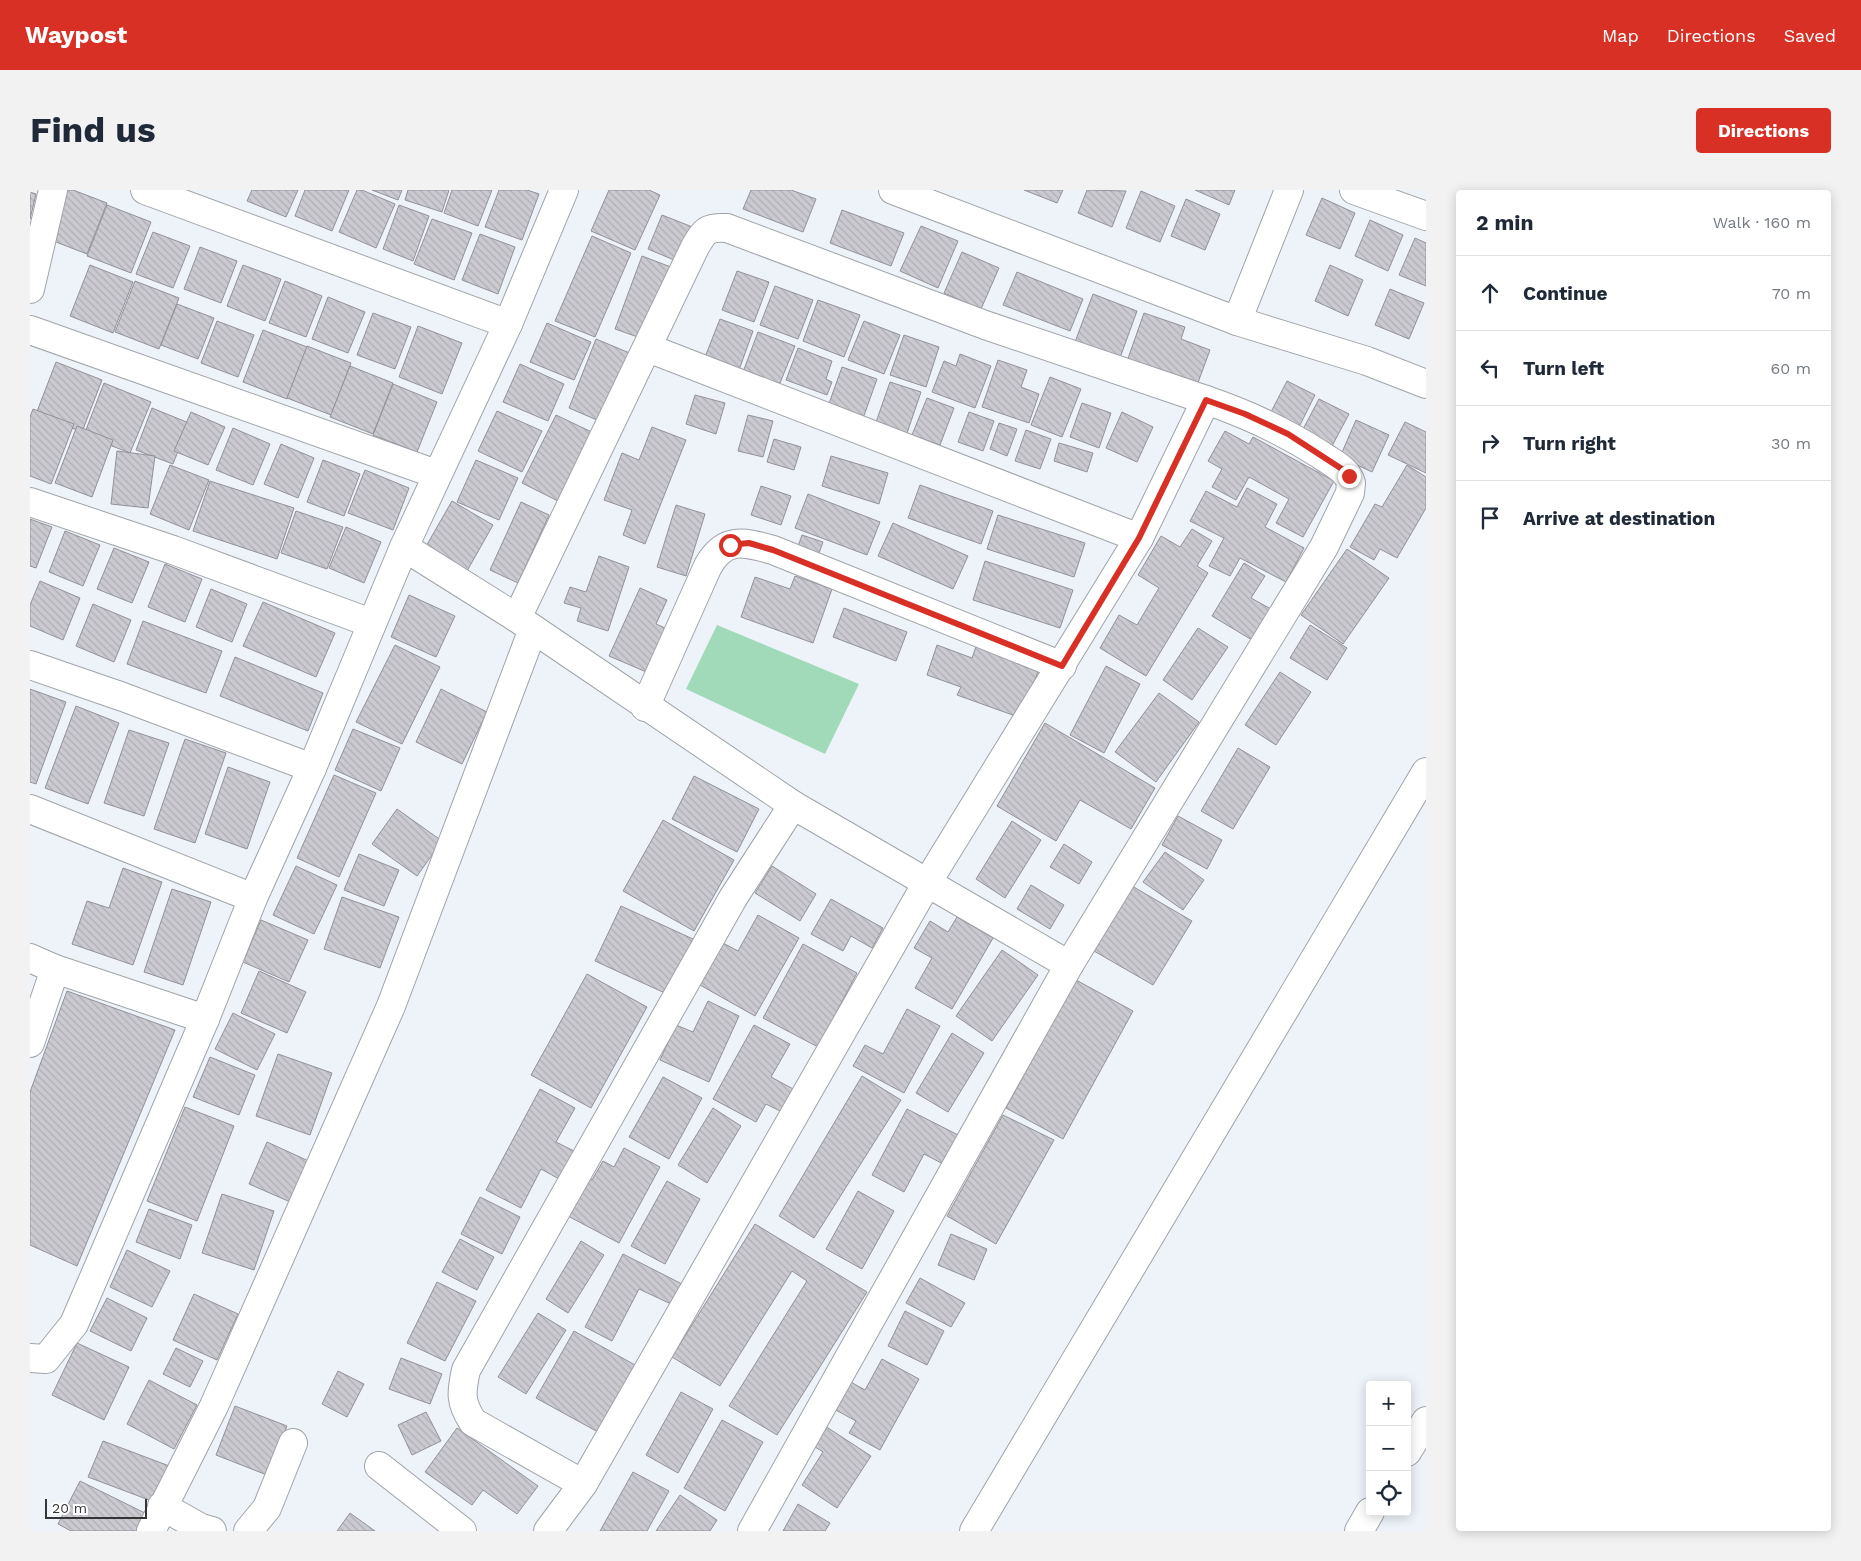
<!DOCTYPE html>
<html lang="en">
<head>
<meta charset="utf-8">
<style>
	:root { --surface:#fff; --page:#f2f2f3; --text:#1f2937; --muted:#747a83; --line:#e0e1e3; --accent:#d93025 }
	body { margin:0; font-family:"Work Sans",sans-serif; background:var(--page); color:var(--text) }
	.controls { position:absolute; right:15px; bottom:15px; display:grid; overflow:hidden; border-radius:5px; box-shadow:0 2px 12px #0003 }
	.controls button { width:45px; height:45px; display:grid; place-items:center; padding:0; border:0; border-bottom:1px solid var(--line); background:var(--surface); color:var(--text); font:25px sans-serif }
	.scale { position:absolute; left:15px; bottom:12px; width:102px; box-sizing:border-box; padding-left:5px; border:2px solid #333537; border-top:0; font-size:14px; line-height:18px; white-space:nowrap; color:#333537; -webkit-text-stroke:4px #fff; paint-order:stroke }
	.stop { position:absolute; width:15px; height:15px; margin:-11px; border:4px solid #d93025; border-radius:50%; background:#fff }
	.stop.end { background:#d93025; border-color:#fff; box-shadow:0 1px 5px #0008 }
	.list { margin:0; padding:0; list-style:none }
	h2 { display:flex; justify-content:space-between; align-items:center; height:65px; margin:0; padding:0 20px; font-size:21px }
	h2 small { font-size:16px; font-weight:400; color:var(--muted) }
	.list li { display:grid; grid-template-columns:32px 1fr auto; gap:15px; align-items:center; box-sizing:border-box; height:75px; padding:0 20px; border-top:1px solid var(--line) }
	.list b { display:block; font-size:19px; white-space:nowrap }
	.list em { font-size:16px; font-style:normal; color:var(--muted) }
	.icon { flex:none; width:28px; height:28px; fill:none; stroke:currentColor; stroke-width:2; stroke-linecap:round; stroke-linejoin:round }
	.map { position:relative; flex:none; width:1396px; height:1341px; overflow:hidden; border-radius:5px }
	header { display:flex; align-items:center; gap:30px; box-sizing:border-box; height:70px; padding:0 25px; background:var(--accent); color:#fff }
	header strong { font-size:24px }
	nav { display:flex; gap:28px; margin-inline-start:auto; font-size:18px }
	.intro { display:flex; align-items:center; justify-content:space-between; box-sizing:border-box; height:120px; padding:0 30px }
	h1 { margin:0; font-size:35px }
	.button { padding:12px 22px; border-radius:5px; background:var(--accent); color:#fff; font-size:18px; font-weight:700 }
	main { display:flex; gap:30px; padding:0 30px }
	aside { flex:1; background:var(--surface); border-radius:5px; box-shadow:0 2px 12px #0003 }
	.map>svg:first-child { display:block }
</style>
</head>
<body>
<header>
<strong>Waypost</strong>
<nav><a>Map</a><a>Directions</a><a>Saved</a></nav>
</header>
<div class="intro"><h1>Find us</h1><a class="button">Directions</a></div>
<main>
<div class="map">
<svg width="1396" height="1341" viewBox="0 0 1396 1341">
	<defs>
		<pattern id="building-back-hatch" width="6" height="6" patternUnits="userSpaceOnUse" patternTransform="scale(1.25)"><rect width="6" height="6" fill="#cbcad1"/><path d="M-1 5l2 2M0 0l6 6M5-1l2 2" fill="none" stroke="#afaeb4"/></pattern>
	</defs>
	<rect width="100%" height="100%" fill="#eef3f9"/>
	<polygon fill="#a1dab9" points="687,435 829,494 795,564 656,499"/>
	<g fill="url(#building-back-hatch)" stroke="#939198">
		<polygon points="32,0 43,0 77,13 57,64 13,47"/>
		<polygon points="222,0 268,0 256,27 217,11"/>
		<polygon points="275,0 319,0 302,41 265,26"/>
		<polygon points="327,0 332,0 365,14 346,58 309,42"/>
		<polygon points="342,0 372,0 368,10"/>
		<polygon points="378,0 419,0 412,22 375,10"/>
		<polygon points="422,0 462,0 448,36 414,23"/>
		<polygon points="469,0 497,0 509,4 492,50 455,37"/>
		<polygon points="579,0 619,0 630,5 605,60 561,41"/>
		<polygon points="721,0 761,0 786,9 773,42 713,19"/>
		<polygon points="994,0 1033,0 1027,13"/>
		<polygon points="1057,0 1096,1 1082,37 1048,23"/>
		<polygon points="1165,0 1205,0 1199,15"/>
		<polygon points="1111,1 1145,16 1130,52 1096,38"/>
		<polygon points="0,2 6,4 0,29"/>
		<polygon points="1292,8 1325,23 1310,59 1276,45"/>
		<polygon points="1156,9 1190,24 1175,60 1141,46"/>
		<polygon points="77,15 121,32 101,83 57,66"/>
		<polygon points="369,15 399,26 383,71 353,59"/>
		<polygon points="812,20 874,43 861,76 800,53"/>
		<polygon points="632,25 665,38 651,73 618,59"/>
		<polygon points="402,29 442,43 424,90 384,74"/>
		<polygon points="1340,30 1373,45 1358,81 1325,66"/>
		<polygon points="891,36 928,51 908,98 870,81"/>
		<polygon points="123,42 160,56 143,98 106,84"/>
		<polygon points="450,44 485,57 468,104 432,90"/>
		<polygon points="562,46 601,63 565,147 525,131"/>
		<polygon points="1385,48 1396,53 1396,96 1369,85"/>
		<polygon points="170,57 207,71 191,113 154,99"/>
		<polygon points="932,62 969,78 951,119 914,103"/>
		<polygon points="612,66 646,79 619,151 585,139"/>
		<polygon points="60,75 103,92 83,143 40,126"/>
		<polygon points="213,75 251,89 235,131 197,116"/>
		<polygon points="1300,75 1333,90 1318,126 1285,111"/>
		<polygon points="707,81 739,92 724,132 692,120"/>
		<polygon points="987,82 1053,109 1040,141 973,115"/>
		<polygon points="105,91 149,108 129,159 85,142"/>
		<polygon points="255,91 292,106 276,147 239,133"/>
		<polygon points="745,96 783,110 768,149 730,135"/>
		<polygon points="1360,99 1394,113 1379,149 1345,135"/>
		<polygon points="1063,104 1107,121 1087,176 1045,152"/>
		<polygon points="298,107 335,122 318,163 282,149"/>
		<polygon points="788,110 830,125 814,167 773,151"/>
		<polygon points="147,114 184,128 168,169 131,155"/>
		<polygon points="343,123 381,137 365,179 327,165"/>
		<polygon points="1114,123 1155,137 1151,149 1180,160 1166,198 1096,174"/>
		<polygon points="690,129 723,141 709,180 675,167"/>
		<polygon points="187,131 224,145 208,187 171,173"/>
		<polygon points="834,131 870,145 854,184 818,170"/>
		<polygon points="517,133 561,152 544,190 500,172"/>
		<polygon points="388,136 432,153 412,204 369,187"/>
		<polygon points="233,140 277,157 257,209 213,192"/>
		<polygon points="728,142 765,156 750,193 744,194 713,182"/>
		<polygon points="874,145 909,157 896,197 860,185"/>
		<polygon points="566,149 602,164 574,233 539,218"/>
		<polygon points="277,156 321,173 301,225 257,208"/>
		<polygon points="768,158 802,171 796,189 802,192 797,205 756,190"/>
		<polygon points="930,164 961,176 945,218 902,202 914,171 926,176"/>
		<polygon points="968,170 997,180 991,197 1009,204 999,233 952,217"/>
		<polygon points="26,172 72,190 52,242 6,224"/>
		<polygon points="490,174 534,194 518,231 473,212"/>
		<polygon points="320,176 363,193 343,244 300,227"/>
		<polygon points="812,177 847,189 831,234 796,222"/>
		<polygon points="1020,187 1051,199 1032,247 1001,235"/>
		<polygon points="1257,191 1285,205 1269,237 1241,222"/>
		<polygon points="860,192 891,202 876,246 845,235"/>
		<polygon points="74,193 121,212 100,263 54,245"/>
		<polygon points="363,194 407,212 387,262 343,245"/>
		<polygon points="665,205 695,213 686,244 656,234"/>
		<polygon points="897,208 924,218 910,255 882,245"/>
		<polygon points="1289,209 1319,224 1302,256 1272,241"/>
		<polygon points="1052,213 1081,223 1069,258 1040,247"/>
		<polygon points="122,218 159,233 143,274 106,260"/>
		<polygon points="3,219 44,234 21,294 0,286 0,227"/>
		<polygon points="467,221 512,241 492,282 448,261"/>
		<polygon points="161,222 195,237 178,275 144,261"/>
		<polygon points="939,222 964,231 953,261 928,252"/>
		<polygon points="1092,222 1123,237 1107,272 1076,258"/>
		<polygon points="526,225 570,246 536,315 492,293"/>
		<polygon points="718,225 743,231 733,267 708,261"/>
		<polygon points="1326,230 1359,245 1342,282 1310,267"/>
		<polygon points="1375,232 1396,242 1396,283 1358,265"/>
		<polygon points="969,233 987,239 977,266 960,259"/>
		<polygon points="47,236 83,250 62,307 25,293"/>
		<polygon points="622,237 656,250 615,354 593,345 602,320 574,310 592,263 609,270"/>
		<polygon points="203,238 240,254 223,295 186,280"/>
		<polygon points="996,240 1021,249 1010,279 985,271"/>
		<polygon points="1195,241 1219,254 1223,247 1304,291 1273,347 1246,333 1259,309 1219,287 1206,310 1182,297 1192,279 1178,271"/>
		<polygon points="744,249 771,257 764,280 737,272"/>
		<polygon points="1029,253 1063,263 1057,282 1024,271"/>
		<polygon points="251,254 284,268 268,308 234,294"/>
		<polygon points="87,261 125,266 118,318 81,314"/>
		<polygon points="801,266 858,283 849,314 792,296"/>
		<polygon points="293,270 330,284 314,326 277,312"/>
		<polygon points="446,270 488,288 469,330 427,312"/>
		<polygon points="140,275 179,290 159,340 120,324"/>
		<polygon points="1377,275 1396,287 1396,318 1367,368 1350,359 1344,370 1320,357 1345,314 1352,317"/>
		<polygon points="335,280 379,298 363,340 318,323"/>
		<polygon points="180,291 264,318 247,369 163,341"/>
		<polygon points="890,295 963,321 951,354 878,328"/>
		<polygon points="731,296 761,306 751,335 721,325"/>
		<polygon points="1217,298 1247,314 1235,337 1274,358 1256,392 1210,368 1200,386 1179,376 1194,348 1160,331 1176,301 1207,317"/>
		<polygon points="778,304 850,332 837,365 765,338"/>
		<polygon points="422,311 463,335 437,381 395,358"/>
		<polygon points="491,312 519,325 488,393 460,380"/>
		<polygon points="646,315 675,324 656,386 627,377"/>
		<polygon points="266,321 313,337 297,379 251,363"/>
		<polygon points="968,325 1055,353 1044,387 957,359"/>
		<polygon points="0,329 22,337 6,378 0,376"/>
		<polygon points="863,333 938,366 923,399 848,366"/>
		<polygon points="316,337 351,352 334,393 299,378"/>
		<polygon points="1162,339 1182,351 1167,376 1178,383 1116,486 1070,458 1089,425 1107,435 1129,398 1108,385 1131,346 1150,357"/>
		<polygon points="35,341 70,355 53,396 19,382"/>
		<polygon points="772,345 793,352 788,366 767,359"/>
		<polygon points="84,358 119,372 102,413 67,399"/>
		<polygon points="1317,359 1359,388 1313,454 1271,425"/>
		<polygon points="569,366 599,377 578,441 547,431 551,418 534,413 540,397 556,402"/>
		<polygon points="955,371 1043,400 1030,438 943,410"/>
		<polygon points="1214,373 1235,386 1221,408 1241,419 1222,450 1182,426"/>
		<polygon points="135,374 172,389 155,432 118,417"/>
		<polygon points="765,386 802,399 783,453 711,427 725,387 760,399"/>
		<polygon points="10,391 50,408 33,450 0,436 0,415"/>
		<polygon points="610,398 637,410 626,434 642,441 621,484 579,466"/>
		<polygon points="181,399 217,414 202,452 166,437"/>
		<polygon points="379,405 425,426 406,467 361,447"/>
		<polygon points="233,412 305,443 286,487 213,456"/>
		<polygon points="63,414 101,430 84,472 46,456"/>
		<polygon points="814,418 877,442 866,471 803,447"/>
		<polygon points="113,431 192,461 176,503 97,474"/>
		<polygon points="1280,435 1317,458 1297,490 1260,468"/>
		<polygon points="1168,438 1198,457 1162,510 1133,490"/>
		<polygon points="947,454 1010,476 991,528 927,505 931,497 897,485 907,455 942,468"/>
		<polygon points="365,455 410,477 372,554 326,532"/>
		<polygon points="205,467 293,503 278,541 190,506"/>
		<polygon points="1076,476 1110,494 1074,563 1040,545"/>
		<polygon points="1250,482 1281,502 1246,555 1215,535"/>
		<polygon points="0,499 36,512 6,594 0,592"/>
		<polygon points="411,499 457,522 432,574 386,552"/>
		<polygon points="1129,503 1169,532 1126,592 1085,562"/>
		<polygon points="46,516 89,533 58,614 15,598"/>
		<polygon points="1015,533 1125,598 1101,639 1050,610 1026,651 967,616"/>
		<polygon points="323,539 370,558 351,601 305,580"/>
		<polygon points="99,540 139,553 114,626 74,613"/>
		<polygon points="155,549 196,563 165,653 124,639"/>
		<polygon points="1208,558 1240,577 1203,639 1171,621"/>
		<polygon points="198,577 240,592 217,659 175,644"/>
		<polygon points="304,585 346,603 309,687 267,668"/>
		<polygon points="664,586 729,619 707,662 642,629"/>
		<polygon points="367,619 412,651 387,686 342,654"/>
		<polygon points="1148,626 1192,650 1177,679 1132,655"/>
		<polygon points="633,630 704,670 664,741 593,701"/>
		<polygon points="982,631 1011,650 975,708 946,689"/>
		<polygon points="1034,654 1062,672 1049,694 1020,677"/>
		<polygon points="1135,662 1174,690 1153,720 1113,692"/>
		<polygon points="329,664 369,680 354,716 314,700"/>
		<polygon points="266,676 307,695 284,744 243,725"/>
		<polygon points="742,676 786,704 770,731 725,703"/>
		<polygon points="93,678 132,692 103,775 42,754 57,711 79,718"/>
		<polygon points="1001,695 1034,715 1020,739 987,719"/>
		<polygon points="1102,696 1162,731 1123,795 1064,761"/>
		<polygon points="142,699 181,712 153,795 114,782"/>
		<polygon points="312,707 369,727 350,778 294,759"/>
		<polygon points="801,709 853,738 842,758 821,746 813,761 781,744"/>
		<polygon points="591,716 663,749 637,804 565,771"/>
		<polygon points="728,725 769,748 725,826 670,795 693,753 708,761"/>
		<polygon points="927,727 963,748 922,819 885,798 902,768 884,758 900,731 918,742"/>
		<polygon points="231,730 278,750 259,792 213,772"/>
		<polygon points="773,754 827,783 788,857 733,828"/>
		<polygon points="972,760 1008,785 962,851 926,826"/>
		<polygon points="229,781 276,802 257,843 211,823"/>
		<polygon points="557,784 617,817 561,918 501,885"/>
		<polygon points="1046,790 1103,821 1033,949 976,918"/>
		<polygon points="37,801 145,840 47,1076 0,1055 0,902"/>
		<polygon points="678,811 709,826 679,892 630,870 646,835 663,842"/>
		<polygon points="877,819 910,836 874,903 823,876 835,855 853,864"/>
		<polygon points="203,823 245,844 227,880 185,859"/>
		<polygon points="724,835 760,854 741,887 765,900 752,922 736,914 726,932 683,909"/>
		<polygon points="922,843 954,863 918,922 886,903"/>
		<polygon points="248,864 302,883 280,945 226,926"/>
		<polygon points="180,867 225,885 209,925 163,907"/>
		<polygon points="832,886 871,910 784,1048 749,1026"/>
		<polygon points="633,887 672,908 639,969 599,947"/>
		<polygon points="510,899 545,918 526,952 546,962 531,990 511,979 491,1018 456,1000"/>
		<polygon points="155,917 204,936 167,1031 117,1011"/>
		<polygon points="683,918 711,936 677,993 648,975"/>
		<polygon points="877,919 934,948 919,977 894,964 874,1002 842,985"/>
		<polygon points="973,925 1024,950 966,1054 917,1026"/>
		<polygon points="237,952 283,973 265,1014 219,994"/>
		<polygon points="594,958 630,977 589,1053 536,1025 556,987 562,990 573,971 584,977"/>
		<polygon points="637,991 670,1009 635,1074 601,1056"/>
		<polygon points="828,1001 864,1021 832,1079 796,1059"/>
		<polygon points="192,1004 244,1021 224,1080 172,1063"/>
		<polygon points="450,1007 490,1027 472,1064 431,1044"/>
		<polygon points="119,1019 162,1035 150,1069 106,1052"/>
		<polygon points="725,1034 837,1102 747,1245 699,1216 777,1091 762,1081 690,1196 642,1167"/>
		<polygon points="921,1044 957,1059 944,1090 908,1075"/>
		<polygon points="430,1049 464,1067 447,1100 412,1082"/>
		<polygon points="551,1051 574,1065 538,1123 516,1109"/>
		<polygon points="97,1060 140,1081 122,1117 80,1097"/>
		<polygon points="593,1064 652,1094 641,1114 609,1099 582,1151 555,1137"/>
		<polygon points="890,1088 935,1113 921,1137 876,1113"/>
		<polygon points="407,1092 446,1111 415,1171 377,1153"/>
		<polygon points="164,1104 208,1124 187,1170 143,1150"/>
		<polygon points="77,1108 117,1128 101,1161 60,1141"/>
		<polygon points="875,1121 914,1141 897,1175 858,1156"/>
		<polygon points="508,1123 536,1140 496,1204 468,1187"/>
		<polygon points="544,1141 605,1175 568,1242 506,1208"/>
		<polygon points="47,1153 99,1177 74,1230 22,1205"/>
		<polygon points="146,1158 173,1171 160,1197 133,1184"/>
		<polygon points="371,1168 412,1184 400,1214 359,1199"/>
		<polygon points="852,1169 889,1189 850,1260 819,1243 826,1231 804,1219 819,1191 835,1200"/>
		<polygon points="308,1181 334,1194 317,1227 292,1214"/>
		<polygon points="119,1190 167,1215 144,1259 97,1234"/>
		<polygon points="651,1202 683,1219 648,1283 616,1265"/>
		<polygon points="205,1216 257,1236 237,1285 186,1265"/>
		<polygon points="396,1222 411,1251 382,1265 368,1235"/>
		<polygon points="692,1230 733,1252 695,1321 654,1298"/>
		<polygon points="792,1234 841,1266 807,1318 772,1295 793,1262 779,1253"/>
		<polygon points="427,1238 508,1296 487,1324 453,1300 442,1315 395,1282"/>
		<polygon points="73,1251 142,1277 127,1313 58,1287"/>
		<polygon points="603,1282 639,1301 617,1341 570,1341"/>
		<polygon points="50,1291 121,1326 114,1341 41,1341 28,1334"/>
		<polygon points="650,1305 687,1330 680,1341 626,1341"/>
		<polygon points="768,1314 800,1333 795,1341 753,1341"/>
		<polygon points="320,1323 345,1341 307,1341"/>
	</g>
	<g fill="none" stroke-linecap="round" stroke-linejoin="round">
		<g stroke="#9fa4a9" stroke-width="30">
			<g id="minor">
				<polyline points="115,0 478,134"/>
				<polyline points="863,0 1207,131 1337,171 1396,194"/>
				<polyline points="1324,0 1396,26"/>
				<polyline points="0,99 23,0"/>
				<polyline points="1207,131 1259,0"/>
				<polyline points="0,140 406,284"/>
				<polyline points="618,158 1109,348"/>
				<polyline points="0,312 143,360 341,433"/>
				<polyline points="374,357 487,428 763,615 1039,775"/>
				<path d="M487,428l178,-371c10,-17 12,-20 32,-19l258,97 221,75"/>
				<polyline points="0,475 93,507 282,578"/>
				<path d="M615,517l63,-141c17,-30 36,-24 65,-16l289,116"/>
				<polyline points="0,619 223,708"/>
				<polyline points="0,768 25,779 175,829"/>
				<polyline points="0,853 25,779"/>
				<polyline points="0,1168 16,1169 44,1134 175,829 223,708 282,578 374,357 478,134 534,0"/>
				<polyline points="1377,1262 1396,1231"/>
				<polyline points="349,1276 432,1341"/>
				<path d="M553,1294l-110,-62c-13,-20 -12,-29 -7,-52l267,-472 60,-93"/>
				<polyline points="132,1316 171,1338 182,1341"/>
				<polyline points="121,1341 184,1216 361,816 503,439"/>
				<polyline points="218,1341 237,1318 263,1253"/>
				<path d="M518,1341l35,-47 344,-601 212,-345 67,-138c41,14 78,31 115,55 11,8 26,14 30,28l-1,10 -26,54 -255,418 -317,566"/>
				<polyline points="944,1341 1396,582"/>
				<polyline points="1329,1341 1340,1322"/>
			</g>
		</g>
		<use href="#minor" stroke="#fff" stroke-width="28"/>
	</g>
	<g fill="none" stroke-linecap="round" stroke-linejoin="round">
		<polyline stroke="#d93025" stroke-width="6" points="700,355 719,353 743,360 1032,476 1109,348 1176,210 1215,224 1258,244 1315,281 1319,286"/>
	</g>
</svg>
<div class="controls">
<button>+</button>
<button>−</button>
<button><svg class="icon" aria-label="locate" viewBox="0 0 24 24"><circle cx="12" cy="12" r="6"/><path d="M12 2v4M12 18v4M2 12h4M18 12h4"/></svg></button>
</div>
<div class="scale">20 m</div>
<div class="stop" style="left:700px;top:355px"></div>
<div class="stop end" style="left:1319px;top:286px"></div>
</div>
<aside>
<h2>2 min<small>Walk · 160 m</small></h2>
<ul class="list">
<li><svg class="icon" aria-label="ahead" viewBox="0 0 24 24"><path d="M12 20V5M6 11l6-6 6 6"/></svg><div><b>Continue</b></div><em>70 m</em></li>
<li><svg class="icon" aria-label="left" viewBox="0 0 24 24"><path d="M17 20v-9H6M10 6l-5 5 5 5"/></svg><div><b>Turn left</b></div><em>60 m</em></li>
<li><svg class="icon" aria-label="right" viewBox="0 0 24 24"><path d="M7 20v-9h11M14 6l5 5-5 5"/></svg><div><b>Turn right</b></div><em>30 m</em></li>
<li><svg class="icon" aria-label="arrive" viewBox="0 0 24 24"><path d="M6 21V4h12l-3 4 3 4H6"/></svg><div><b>Arrive at destination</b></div></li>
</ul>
</aside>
</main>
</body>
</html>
